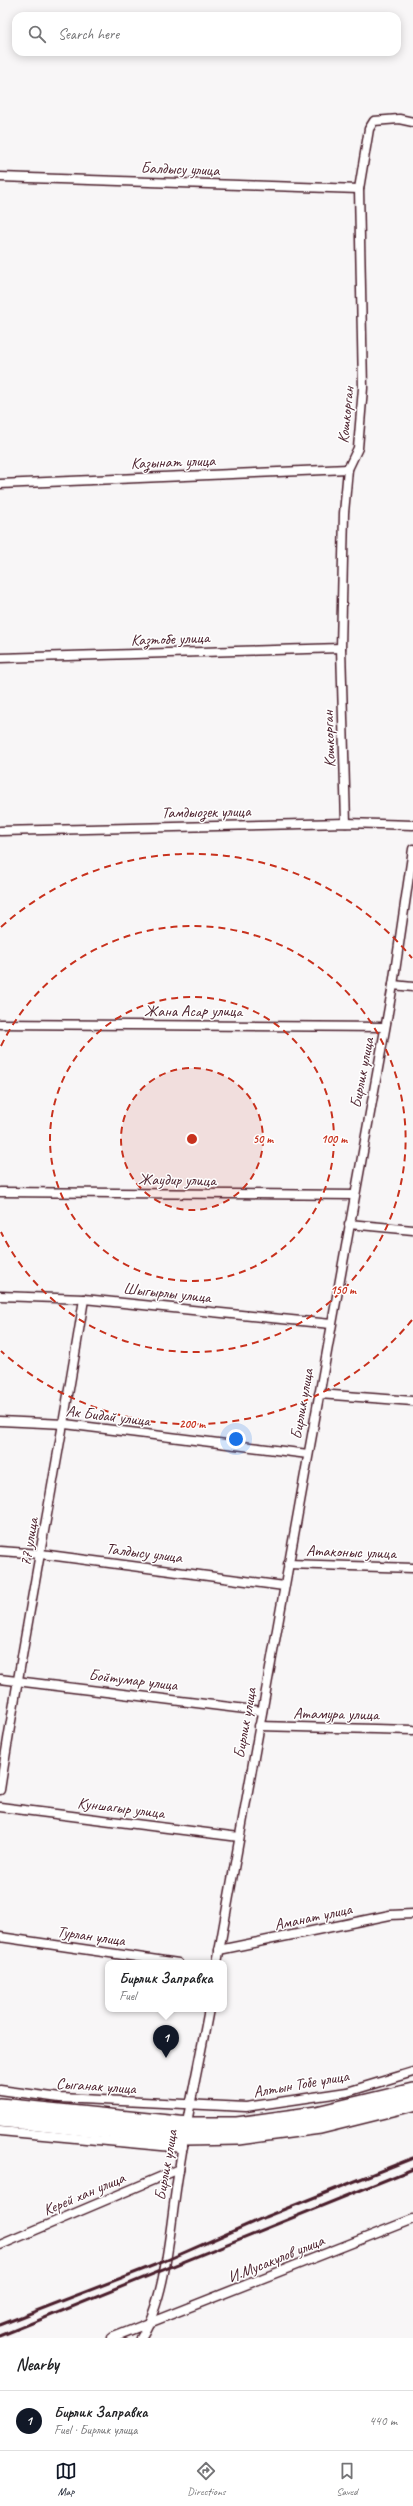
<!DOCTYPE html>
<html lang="en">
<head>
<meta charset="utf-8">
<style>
	:root { --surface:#fff; --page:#f6f6f6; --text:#202124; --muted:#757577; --line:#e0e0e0; --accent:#111827 }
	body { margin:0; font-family:Caveat,sans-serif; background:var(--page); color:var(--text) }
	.you { position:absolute; left:236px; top:1439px; width:14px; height:14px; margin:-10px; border:3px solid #fff; border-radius:50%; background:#1a73e8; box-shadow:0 0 0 6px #1a73e833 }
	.badge { display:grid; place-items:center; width:26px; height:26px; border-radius:50%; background:var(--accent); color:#fff; font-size:13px; font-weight:700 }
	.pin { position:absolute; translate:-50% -33px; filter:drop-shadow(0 1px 2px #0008) }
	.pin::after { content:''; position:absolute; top:21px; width:14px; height:12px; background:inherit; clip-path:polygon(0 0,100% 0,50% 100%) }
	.popup { position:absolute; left:105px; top:1960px; width:122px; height:52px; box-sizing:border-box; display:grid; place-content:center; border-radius:8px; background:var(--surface); filter:drop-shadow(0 1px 3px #0005); font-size:13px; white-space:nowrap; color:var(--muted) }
	.popup b { font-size:15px; color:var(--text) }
	.popup::after { content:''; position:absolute; left:50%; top:100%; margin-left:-8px; border:8px solid transparent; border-top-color:var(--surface) }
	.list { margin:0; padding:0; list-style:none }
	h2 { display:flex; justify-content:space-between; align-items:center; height:52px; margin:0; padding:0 16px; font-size:17px }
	h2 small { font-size:13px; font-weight:400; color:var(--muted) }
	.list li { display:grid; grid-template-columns:26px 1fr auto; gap:12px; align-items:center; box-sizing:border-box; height:60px; padding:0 16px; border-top:1px solid var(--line) }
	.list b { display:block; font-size:15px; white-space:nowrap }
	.list p { margin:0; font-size:13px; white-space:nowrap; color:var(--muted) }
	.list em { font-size:13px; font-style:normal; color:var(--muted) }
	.icon { flex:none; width:22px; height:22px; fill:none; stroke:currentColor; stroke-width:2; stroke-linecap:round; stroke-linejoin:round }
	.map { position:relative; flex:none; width:413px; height:2338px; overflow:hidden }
	.search { position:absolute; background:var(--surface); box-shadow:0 2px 10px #0003; left:12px; right:12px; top:12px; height:44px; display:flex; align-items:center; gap:10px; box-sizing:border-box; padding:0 14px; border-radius:12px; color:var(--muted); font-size:15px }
	.sheet { height:112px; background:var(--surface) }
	nav { display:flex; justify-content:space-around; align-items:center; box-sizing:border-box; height:56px; border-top:1px solid var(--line); background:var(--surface); font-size:11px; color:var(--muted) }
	nav a { display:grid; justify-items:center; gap:2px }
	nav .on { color:var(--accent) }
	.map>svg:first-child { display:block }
</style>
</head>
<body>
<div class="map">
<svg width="413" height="2338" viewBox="0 0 413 2338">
	<rect width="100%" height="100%" fill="#f8f6f7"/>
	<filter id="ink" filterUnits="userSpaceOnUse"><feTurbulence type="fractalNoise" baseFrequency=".025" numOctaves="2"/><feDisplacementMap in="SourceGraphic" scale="8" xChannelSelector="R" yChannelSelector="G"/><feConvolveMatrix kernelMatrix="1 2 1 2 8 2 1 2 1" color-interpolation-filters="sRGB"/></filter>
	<g filter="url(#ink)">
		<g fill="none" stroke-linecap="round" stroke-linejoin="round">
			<g stroke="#4a1f2b" stroke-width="11">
				<g id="street">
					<polyline points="0,177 359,189"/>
					<polyline points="0,484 348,469"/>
					<polyline points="0,658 341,648"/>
					<polyline points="346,823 341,648 344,513 348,469 358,448 363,388 359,189 369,129 374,121 399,119 413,122"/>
					<polyline points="0,831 346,823 413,825"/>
					<polyline points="393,985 413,987"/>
					<polyline points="0,1024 385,1027"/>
					<polyline points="0,1192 353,1195"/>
					<polyline points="349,1224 413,1230"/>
					<polyline points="0,1296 84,1299 331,1324"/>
					<polyline points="319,1394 413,1401"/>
					<polyline points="0,1421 65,1424 308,1454"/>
					<polyline points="0,1551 41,1554 284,1586"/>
					<polyline points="288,1564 413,1568"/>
					<polyline points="0,1679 262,1711"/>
					<polyline points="259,1726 413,1730"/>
					<path d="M0,1790c25,-164 58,-327 84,-491"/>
					<polyline points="0,1807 239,1837"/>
					<polyline points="0,1937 178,1963"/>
					<polyline points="219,1950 390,1915 413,1914"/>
					<polyline points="217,1963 393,985 413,849"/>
					<polyline points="0,2090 60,2098 246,2107 347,2092 413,2072"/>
					<polyline points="0,2131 183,2148"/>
					<polyline points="0,2245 179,2169"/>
					<polyline points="111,2338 413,2219"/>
					<path d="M141,2338c27,-43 29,-117 38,-168 8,-54 20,-107 30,-161"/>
				</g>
			</g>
			<g stroke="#4a1f2b" stroke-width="18">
				<g id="highway">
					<polyline points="0,2106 188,2125 237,2125 317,2114 413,2091"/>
					<polyline points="0,2119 185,2138 238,2137 320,2126 413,2103"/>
				</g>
			</g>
			<use href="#street" stroke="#fff" stroke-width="8"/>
			<use href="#highway" stroke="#fff" stroke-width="15"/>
			<g stroke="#4a1f2b" stroke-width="3">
				<polyline points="0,2325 165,2261 265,2217 413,2158"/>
				<polyline points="0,2336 413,2169"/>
			</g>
		</g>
	</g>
	<circle cx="192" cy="1139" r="71" fill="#c8321e" fill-opacity=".12"/>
	<g fill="none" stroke="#c8321e" stroke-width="2" stroke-dasharray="7 5">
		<circle cx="192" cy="1139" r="71"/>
		<circle cx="192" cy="1139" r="142"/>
		<path d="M1 1046A213 213 0 1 1 1 1232"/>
		<path d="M412 1320A285 285 0 0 1 1 1351M1 927A285 285 0 0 1 412 958"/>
	</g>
	<g text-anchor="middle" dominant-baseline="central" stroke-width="3" stroke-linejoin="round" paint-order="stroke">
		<g font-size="16" fill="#4a1f2b" stroke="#fff">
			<text transform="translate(180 169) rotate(2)">Балдысу улица</text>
			<text transform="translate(346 415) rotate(-84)">Кошкорган</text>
			<text transform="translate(173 462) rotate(-2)">Казынат улица</text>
			<text transform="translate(170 639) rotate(-2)">Казтобе улица</text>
			<text transform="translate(329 739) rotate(-92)">Кошкорган</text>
			<text transform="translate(206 812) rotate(-1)">Тамдыозек улица</text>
			<text x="193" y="1011">Жана Асар улица</text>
			<text transform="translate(362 1073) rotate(-79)">Бирлик улица</text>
			<text transform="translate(177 1180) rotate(1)">Жаудир улица</text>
			<text transform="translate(167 1293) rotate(6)">Шыгырлы улица</text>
			<text transform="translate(302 1404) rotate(-80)">Бирлик улица</text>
			<text transform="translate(108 1416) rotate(7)">Ак Бидай улица</text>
			<text transform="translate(29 1542) rotate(-80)">77 улица</text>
			<text transform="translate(351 1552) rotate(2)">Атаконыс улица</text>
			<text transform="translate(144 1553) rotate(7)">Талдысу улица</text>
			<text transform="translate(133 1680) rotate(7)">Бойтумар улица</text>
			<text transform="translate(336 1714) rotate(1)">Атамура улица</text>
			<text transform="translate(245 1723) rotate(-80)">Бирлик улица</text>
			<text transform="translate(121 1808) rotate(7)">Куншагыр улица</text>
			<text transform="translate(313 1917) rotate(-12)">Аманат улица</text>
			<text transform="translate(91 1936) rotate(8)">Турлан улица</text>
			<text transform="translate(301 2084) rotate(-10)">Алтын Тобе улица</text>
			<text transform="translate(96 2086) rotate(4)">Сыганак улица</text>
			<text transform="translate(166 2165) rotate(-80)">Бирлик улица</text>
			<text transform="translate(84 2194) rotate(-23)">Керей хан улица</text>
			<text transform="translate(276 2259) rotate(-22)">И.Мусакулов улица</text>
		</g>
	</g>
	<circle cx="192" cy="1139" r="6" fill="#c8321e" stroke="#fff" stroke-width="2"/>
	<g font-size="12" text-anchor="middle" font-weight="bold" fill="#c8321e" stroke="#fff" stroke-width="3" stroke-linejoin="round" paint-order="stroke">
		<text x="263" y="1143">50 m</text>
		<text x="334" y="1143">100 m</text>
		<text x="343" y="1294">150 m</text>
		<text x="192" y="1428">200 m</text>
	</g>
</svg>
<div class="you"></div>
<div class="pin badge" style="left:166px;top:2058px">1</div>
<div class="popup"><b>Бирлик Заправка</b>Fuel</div>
<div class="search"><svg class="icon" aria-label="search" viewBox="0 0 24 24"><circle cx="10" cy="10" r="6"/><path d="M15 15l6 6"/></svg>Search here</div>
</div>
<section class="sheet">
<h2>Nearby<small></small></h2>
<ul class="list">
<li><span class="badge">1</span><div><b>Бирлик Заправка</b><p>Fuel · Бирлик улица</p></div><em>440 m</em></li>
</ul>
</section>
<nav>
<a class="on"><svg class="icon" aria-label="map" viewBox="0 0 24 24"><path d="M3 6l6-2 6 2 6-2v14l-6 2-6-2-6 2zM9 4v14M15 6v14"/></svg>Map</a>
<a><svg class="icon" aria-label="directions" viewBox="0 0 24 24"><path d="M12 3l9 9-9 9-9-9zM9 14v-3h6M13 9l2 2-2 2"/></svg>Directions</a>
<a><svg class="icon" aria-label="saved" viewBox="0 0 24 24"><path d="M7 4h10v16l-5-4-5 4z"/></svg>Saved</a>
</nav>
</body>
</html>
